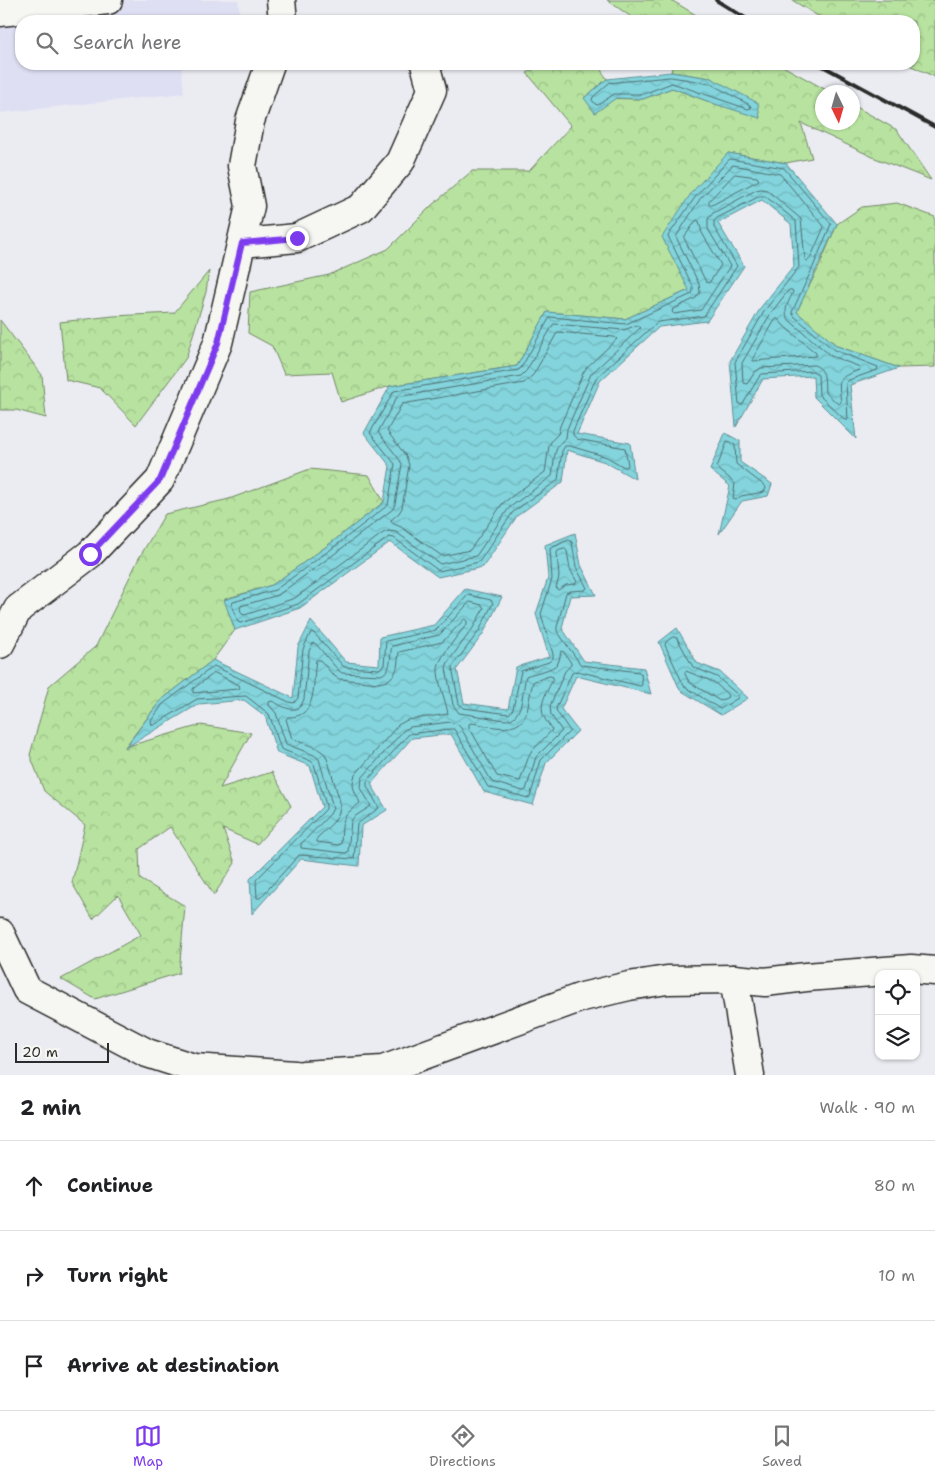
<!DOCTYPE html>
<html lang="en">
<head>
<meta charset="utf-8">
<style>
	:root { --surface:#fff; --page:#f2f2f2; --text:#202124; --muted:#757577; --line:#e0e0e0; --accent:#7c3aed }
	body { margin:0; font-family:"Shantell Sans",sans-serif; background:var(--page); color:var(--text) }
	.controls { position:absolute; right:15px; bottom:15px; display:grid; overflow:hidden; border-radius:10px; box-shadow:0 1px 4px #0004 }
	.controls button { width:45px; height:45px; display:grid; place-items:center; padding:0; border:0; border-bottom:1px solid var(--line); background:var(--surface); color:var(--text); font:25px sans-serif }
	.compass { position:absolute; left:815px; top:85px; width:45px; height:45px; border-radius:50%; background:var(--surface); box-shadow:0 1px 4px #0004; rotate:175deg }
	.scale { position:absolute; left:15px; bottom:12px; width:94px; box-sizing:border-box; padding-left:5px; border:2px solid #2b2b2b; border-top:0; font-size:14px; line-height:18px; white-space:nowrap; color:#2b2b2b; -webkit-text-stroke:4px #f6f6f2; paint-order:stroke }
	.stop { position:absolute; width:15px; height:15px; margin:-11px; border:4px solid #7c3aed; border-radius:50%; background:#fff }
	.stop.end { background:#7c3aed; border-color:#fff; box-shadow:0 1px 5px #0008 }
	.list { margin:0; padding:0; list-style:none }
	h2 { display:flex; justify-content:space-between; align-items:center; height:65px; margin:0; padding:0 20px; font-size:21px }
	h2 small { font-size:16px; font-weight:400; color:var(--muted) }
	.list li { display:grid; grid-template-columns:32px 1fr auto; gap:15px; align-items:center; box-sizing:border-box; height:90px; padding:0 20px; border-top:1px solid var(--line) }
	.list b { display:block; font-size:19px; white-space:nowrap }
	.list em { font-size:16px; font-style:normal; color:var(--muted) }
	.icon { flex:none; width:28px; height:28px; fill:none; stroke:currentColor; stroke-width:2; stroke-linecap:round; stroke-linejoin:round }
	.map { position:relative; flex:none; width:935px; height:1075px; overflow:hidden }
	.search { position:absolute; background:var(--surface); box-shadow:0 1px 4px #0004; left:15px; right:15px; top:15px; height:55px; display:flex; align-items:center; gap:12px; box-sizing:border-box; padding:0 18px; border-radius:20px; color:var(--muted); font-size:19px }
	.sheet { height:335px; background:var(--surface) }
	nav { display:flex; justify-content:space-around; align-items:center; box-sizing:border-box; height:70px; border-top:1px solid var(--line); background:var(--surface); font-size:14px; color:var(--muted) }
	nav a { display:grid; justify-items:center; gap:2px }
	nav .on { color:var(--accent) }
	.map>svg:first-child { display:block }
</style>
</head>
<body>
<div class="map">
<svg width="935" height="1075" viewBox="0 0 935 1075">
	<defs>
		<pattern id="forest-crowns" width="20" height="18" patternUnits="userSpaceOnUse" patternTransform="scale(1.25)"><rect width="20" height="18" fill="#b7e29f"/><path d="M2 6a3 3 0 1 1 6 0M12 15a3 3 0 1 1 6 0" fill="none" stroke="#9ec289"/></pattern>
		<pattern id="water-waves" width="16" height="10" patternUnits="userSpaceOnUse" patternTransform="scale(1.25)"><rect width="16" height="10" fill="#83d4dc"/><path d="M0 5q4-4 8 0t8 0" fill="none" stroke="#71b6bd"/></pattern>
	</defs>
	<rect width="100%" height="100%" fill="#ebecf2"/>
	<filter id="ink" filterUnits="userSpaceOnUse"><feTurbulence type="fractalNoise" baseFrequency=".02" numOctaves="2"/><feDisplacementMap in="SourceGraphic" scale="10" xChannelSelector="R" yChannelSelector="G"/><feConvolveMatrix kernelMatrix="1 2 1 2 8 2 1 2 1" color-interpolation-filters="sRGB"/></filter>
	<g filter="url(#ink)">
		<polygon fill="#dedff3" points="0,0 238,0 241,21 21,21 21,64 181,64 184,93 0,113"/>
		<g fill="url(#forest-crowns)" stroke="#718665">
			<polygon points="607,0 671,0 706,21 637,21"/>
			<polygon points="792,0 935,0 935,77 907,64 914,64 914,21 826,21"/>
			<polygon points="542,64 597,64 607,79 584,98 643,99 672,88 715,104 711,78 671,72 673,64 779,64 830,92 822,92 822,122 852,122 853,105 897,130 931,180 875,158 801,123 812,158 786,163 728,153 689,290 625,319 547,312 517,366 390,386 341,402 332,372 284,374 272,346 248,333 250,292 329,275 388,249 432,205 472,171 529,171 571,126 527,73"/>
			<polygon points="897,203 935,217 935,367 899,368 837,346 796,312 818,269 837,224 862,207"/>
			<polygon points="209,271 206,292 186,358 136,425 100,388 66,380 60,322 113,316 174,313"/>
			<polygon points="0,320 42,375 46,418 16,410 0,410"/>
			<polygon points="310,469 369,475 384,502 327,546 272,585 225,599 235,630 213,660 160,701 125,747 201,725 251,733 220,788 272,772 291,806 257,844 223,829 235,863 214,895 170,827 139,849 140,879 185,906 179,973 95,999 61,979 141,935 118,895 93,919 72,883 85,825 44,791 30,755 49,686 96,646 139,558 165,514 229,499"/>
		</g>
		<g fill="url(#water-waves)" stroke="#609095">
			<polygon points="671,72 711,78 758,103 760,118 715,104 672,88 643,99 616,98 595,113 584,98 607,79"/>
			<polygon points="728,153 786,163 837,224 797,312 837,346 899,368 850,385 856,439 814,397 813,376 763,379 736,427 730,361 761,307 794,266 791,224 762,200 718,223 744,266 707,321 659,327 600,381 577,434 630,443 635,479 605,462 567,450 563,482 517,516 483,567 438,577 390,542 300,608 235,630 224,600 272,585 327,546 384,502 390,466 364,433 390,386 517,366 547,312 625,319 689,290 662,237 692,192"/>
			<polygon points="725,433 740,441 740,462 772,484 768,496 742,501 719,534 730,486 710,470"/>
			<polygon points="575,533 581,565 596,595 570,596 562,628 584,661 644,668 651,694 576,676 561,709 578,731 546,763 533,805 484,792 451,734 412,738 371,784 387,810 361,826 359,866 301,859 252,914 250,879 322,807 310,766 277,753 265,716 244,700 199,704 125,748 160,701 213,660 293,698 298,647 311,621 346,662 379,665 380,637 434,625 465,589 502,597 483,634 457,669 464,703 508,709 516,667 549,657 536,614 548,578 545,545"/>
			<polygon points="677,628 697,663 720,672 748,698 721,715 680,690 659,642"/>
		</g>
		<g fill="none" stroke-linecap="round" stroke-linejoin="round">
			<g stroke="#4e6f72" stroke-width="1">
				<polygon points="671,77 709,83 750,105 751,108 748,109 672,83 643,94 614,94 598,105 595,104 592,100 593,97 609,83"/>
				<polygon points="730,159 784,168 831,224 813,267 792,312 794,316 834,350 878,367 877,370 849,380 846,383 848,420 845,420 819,395 818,375 813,371 762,374 759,377 743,404 741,405 739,404 735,362 765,310 799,267 796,221 765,196 760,196 717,218 714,221 714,227 737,266 704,316 658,322 655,324 596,378 573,431 573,435 577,439 625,448 628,465 627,467 624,467 607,457 570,446 565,446 562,451 558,480 513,512 479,562 439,571 394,538 389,537 298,604 241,623 238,622 232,605 233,602 275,590 330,550 388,505 395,464 370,433 394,391 518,370 521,368 550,317 626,324 692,294 693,290 693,287 668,236 696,196"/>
				<polygon points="733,165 780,174 823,225 824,227 810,259 807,261 805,259 801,219 767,190 761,189 756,190 713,213 708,219 708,229 730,266 701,310 674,314 672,312 673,309 696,298 700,292 699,284 676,237 700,199"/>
				<polygon points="735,174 757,177 759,180 712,205 709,205 709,201"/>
				<polygon points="697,220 699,221 702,233 721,265 709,283 706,282 684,238"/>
				<path d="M789,290h3l1,2c-4,10 -11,18 -4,28l42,36 29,11 -1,3c-22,8 -21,9 -18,32l-2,2 -2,-1 -12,-11c-1,-11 2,-22 -11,-27l-53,3 -6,4 -8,12 -4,-1 -1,-20 29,-50z"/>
				<polygon points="778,319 784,326 816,353 816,356 753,361 753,358 775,320"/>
				<path d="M554,324l70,6 13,-5 3,3 -49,46 -24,55 -1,9c-14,9 -11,23 -14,38l-43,32 -33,48 -36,8 -44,-32 -7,-1 -6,2 -88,65 -50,17 -3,-1 -2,-5 1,-3 37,-11 55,-40 60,-46 2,-5 7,-40 -3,-5 -21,-27 19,-35 124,-21 5,-5z"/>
				<polygon points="558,332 614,337 617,339 587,367 583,373 560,426 558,434 552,440 549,446 545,472 503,503 470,550 442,556 401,527 392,523 391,520 399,513 402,508 409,465 406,456 387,431 402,404 524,383 533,375"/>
				<polygon points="728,441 735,445 736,464 765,486 766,488 764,492 741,496 736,500 733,499 735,483 717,468"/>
				<polygon points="569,540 572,542 576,567 587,588 585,590 570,591 566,593 557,627 557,631 581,665 639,672 641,674 642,685 640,686 577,671 572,673 556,708 557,712 570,731 541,760 530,797 528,798 488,787 454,729 450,729 409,734 367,781 367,786 379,808 357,824 354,859 299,855 260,898 257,898 256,880 326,809 326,805 314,764 311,761 281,749 269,714 246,696 197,699 154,725 152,725 151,721 163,704 214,666 289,702 294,703 298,698 303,649 311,632 314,633 344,667 379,669 384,665 386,641 436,630 468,595 491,600 493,603 479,631 452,667 459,704 464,708 509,714 513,709 521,671 549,662 553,658 553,654 541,614 552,579 550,549"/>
				<polygon points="565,549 567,551 570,569 577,582 575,584 566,585 558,590 556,588 559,577 557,553 558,551"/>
				<path d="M470,602l12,3 2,3 -11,20 -25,34 -2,6 7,37 6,8 46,7c19,0 17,-30 21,-44 9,-4 26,-5 32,-13 2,-4 2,-8 3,-12l3,1 7,11v2l-6,6 -15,35 1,9 11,16 -26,26 -10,33 -3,1 -31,-9 -31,-54 -4,-4 -7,-2 -40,5 -7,4 -41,47 -1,10 10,18 -17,11 -3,4 -3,31 -3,1 -44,-5v-4l29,-30 3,-6 -1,-4 -13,-45 -5,-4 -28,-11 -10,-31 -7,-8v-3l3,-1c12,6 26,16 32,-2l5,-48 4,-8 3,1 22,26 4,3 39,2c12,-5 8,-18 11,-29l47,-11z"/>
				<path d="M465,619l2,2v3c-7,9 -27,32 -29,43 -1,14 8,34 10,47l-41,6 -9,5 -43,50c-5,12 1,18 5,28 -3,3 -7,5 -10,8 -10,8 -8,21 -9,33l-3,1 -21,-3v-4c10,-10 25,-20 23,-36l-12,-41 -3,-7 -8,-6 -25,-9 -6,-20 2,-2c31,1 24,-35 28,-57h4l13,15 6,4 40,4 8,-2 7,-6 3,-7 2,-16 43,-10z"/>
				<polygon points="673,637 677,638 693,667 717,677 738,695 738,698 720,709 684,686 665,645 666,642"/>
				<polygon points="686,671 714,682 727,694 728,697 720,701 689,682 685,674"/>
				<polygon points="215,673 239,685 240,688 238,689 193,693 193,689"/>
				<path d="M550,676l3,1v2c-5,11 -15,25 -9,38 2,5 6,8 8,13l-22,23 -10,28 -23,-5 -28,-49v-3l2,-1c17,2 47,13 55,-9 3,-10 4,-22 7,-32z"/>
			</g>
			<g stroke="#2b2b2b" stroke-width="31">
				<g id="minor">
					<polyline points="281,0 283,21"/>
					<polyline points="0,12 108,0"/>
					<polyline points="242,243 297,238 361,208 400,162 432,90 425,64"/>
					<polyline points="0,644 18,609 90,554 160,480 218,343 250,206 242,166 250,121 270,64"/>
					<polyline points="0,933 27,990 147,1053 194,1068 295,1075"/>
					<polyline points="734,979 750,1075"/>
					<polyline points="303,1075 383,1070 582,997 629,986 667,980 734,979 765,982 806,977 911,969 935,971"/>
				</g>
			</g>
			<use href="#minor" stroke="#f6f6f2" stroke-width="28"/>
			<g stroke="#2b2b2b" stroke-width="4">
				<polyline points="716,0 750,21"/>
				<polyline points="819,64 935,127"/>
			</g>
		</g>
	</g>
	<g fill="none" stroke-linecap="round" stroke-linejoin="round" filter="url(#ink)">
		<polyline stroke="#7c3aed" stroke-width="6" points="90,554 160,480 218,343 242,243 297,238"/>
	</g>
</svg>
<div class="controls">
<button><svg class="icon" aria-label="locate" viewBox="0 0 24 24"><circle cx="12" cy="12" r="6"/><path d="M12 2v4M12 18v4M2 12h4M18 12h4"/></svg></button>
<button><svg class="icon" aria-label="layers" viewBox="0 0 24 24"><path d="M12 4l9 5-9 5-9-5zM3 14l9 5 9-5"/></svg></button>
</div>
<svg class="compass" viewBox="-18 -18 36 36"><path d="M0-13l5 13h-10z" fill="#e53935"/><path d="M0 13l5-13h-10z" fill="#757577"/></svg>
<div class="scale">20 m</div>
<div class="stop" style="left:90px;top:554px"></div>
<div class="stop end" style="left:297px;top:238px"></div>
<div class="search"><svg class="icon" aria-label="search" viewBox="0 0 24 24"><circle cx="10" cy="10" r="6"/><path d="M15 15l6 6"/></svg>Search here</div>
</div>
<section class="sheet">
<h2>2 min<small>Walk · 90 m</small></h2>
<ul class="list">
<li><svg class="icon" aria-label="ahead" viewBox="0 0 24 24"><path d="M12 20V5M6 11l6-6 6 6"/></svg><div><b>Continue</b></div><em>80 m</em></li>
<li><svg class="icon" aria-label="right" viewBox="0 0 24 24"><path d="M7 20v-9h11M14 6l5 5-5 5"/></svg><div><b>Turn right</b></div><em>10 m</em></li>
<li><svg class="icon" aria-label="arrive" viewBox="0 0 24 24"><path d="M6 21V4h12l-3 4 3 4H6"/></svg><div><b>Arrive at destination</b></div></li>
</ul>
</section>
<nav>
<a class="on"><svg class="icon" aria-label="map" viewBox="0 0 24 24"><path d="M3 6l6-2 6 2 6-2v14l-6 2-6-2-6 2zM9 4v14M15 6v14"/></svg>Map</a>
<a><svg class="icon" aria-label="directions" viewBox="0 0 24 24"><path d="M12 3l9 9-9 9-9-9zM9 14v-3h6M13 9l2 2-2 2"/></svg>Directions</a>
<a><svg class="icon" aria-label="saved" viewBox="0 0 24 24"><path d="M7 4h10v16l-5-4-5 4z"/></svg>Saved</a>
</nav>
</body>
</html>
